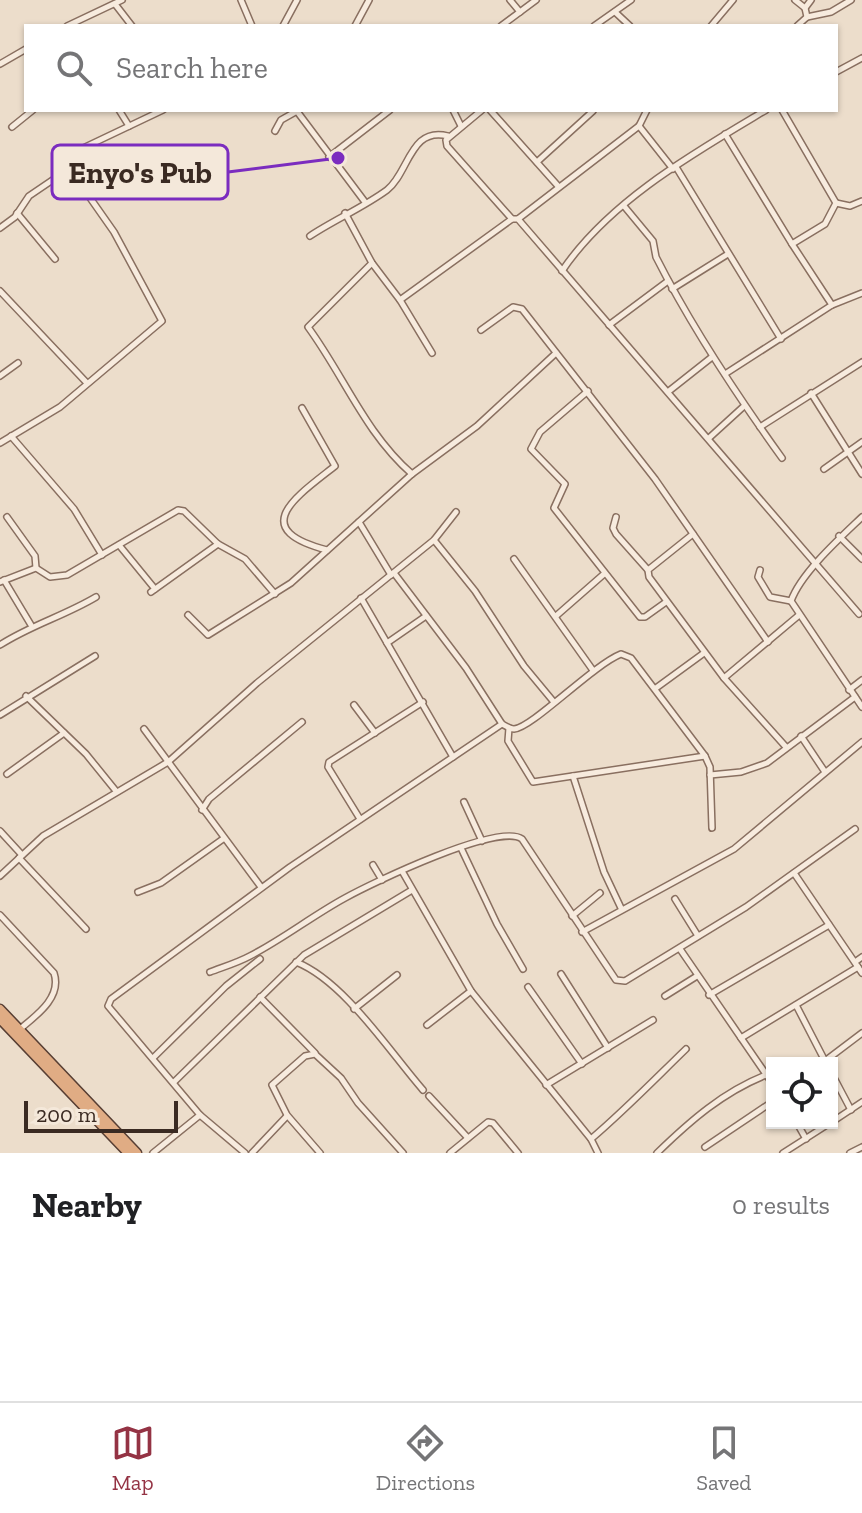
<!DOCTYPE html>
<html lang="en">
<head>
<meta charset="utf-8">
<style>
	:root { --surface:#fff; --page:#f2f2f2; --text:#202124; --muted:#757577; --line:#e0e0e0; --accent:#943344 }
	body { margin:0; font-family:"Zilla Slab",serif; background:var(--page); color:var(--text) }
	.controls { position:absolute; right:24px; bottom:24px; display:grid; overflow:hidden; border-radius:0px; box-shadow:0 2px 6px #0004 }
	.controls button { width:72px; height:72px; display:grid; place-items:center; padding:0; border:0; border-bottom:2px solid var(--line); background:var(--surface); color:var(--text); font:40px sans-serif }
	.scale { position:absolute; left:24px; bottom:20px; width:154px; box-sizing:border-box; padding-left:8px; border:4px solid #3a2a22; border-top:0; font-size:22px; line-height:28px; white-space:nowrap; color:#3a2a22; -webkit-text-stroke:6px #f4e8da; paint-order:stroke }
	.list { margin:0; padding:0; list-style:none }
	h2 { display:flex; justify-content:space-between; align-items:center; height:104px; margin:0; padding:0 32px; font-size:34px }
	h2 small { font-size:26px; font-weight:400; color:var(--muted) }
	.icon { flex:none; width:44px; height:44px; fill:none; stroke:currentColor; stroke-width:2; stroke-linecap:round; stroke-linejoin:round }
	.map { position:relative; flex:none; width:862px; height:1153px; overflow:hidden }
	.search { position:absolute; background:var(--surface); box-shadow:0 2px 6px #0004; left:24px; right:24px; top:24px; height:88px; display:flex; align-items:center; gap:20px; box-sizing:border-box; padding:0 28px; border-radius:0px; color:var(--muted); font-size:30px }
	.sheet { height:248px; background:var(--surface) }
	nav { display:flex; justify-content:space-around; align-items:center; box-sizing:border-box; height:112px; border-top:2px solid var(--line); background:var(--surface); font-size:22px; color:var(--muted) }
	nav a { display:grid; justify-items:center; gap:4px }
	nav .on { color:var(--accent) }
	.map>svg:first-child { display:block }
</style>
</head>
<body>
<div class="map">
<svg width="862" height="1153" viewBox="0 0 862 1153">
	<rect width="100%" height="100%" fill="#ecddcb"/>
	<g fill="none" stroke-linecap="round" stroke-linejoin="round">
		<g stroke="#896f60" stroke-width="8">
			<g id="minor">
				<polyline points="241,0 252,26"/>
				<polyline points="510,0 520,12"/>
				<polyline points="795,0 805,8"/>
				<polyline points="115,4 132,26"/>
				<polyline points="615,12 630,26"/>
				<polyline points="807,17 831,12 851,0"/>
				<polyline points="67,26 122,0"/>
				<polyline points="283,26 297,0"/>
				<polyline points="355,26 369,0"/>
				<polyline points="501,26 536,0"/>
				<polyline points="594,26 631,0"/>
				<polyline points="711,26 733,0"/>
				<polyline points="797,26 807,17 805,8 811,0"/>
				<polyline points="0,64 26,49"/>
				<polyline points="836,72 862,58"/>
				<polyline points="119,110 129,126"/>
				<polyline points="296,110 365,202"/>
				<polyline points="453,110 461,126"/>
				<polyline points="482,110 446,140 447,146 512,219 518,219 859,614"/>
				<polyline points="490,110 558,186"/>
				<polyline points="639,126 673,169"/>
				<polyline points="12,127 33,110"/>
				<polyline points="275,131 281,120 297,111"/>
				<polyline points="725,134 792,244"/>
				<polyline points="329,157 390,110"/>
				<polyline points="537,162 593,111"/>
				<polyline points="676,167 781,339"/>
				<polyline points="836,203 850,206 862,201"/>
				<path d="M624,206l29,35 3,16c36,71 80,137 126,201"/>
				<polyline points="17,213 55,259"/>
				<polyline points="345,213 372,263 400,300 512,219"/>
				<polyline points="518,219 639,126 647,110"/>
				<polyline points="0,228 15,217 29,196 57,177 81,149 163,110"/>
				<path d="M310,236c24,-16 54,-29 77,-46 22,-17 23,-64 61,-54"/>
				<path d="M372,263l-64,64c36,49 57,106 104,147"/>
				<path d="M562,271c47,-70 132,-118 204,-161"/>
				<polyline points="672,289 728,254"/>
				<polyline points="0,291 86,382"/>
				<polyline points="400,300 432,353"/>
				<polyline points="832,305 862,293"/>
				<polyline points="609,325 668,281"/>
				<polyline points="481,330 513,307 522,309 655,479 768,642"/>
				<polyline points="725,374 832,305 792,244 825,224 836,203 782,110"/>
				<polyline points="0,376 18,363"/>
				<polyline points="588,391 540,432 531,449 565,484 554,508 640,617 645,617 666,602"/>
				<polyline points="669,391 712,357"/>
				<polyline points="811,393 862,474"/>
				<path d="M302,408l33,58c-38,30 -89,63 -8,84"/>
				<polyline points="760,427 862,362"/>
				<polyline points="11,436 74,509 102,555"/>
				<polyline points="709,438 743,407"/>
				<polyline points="0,443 60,407 162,321 114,232 67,165"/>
				<polyline points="824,469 862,442"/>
				<polyline points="7,517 35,556 36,568"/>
				<polyline points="616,517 613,528 616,534 648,570"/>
				<path d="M862,517c-22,21 -61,56 -71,84l71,106"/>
				<polyline points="359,522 391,575"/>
				<polyline points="693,534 648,570 649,577 724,678 786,747"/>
				<polyline points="839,536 862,559"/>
				<polyline points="434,540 475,591 524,666 553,701"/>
				<polyline points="119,545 155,589"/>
				<polyline points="514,559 592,669"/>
				<polyline points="760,570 758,577 770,597 791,601"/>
				<path d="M394,573l72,95 36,56c2,1 8,5 12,5 18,-1 79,-64 107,-75l10,4 74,98 5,11 2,61"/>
				<polyline points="4,580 31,625"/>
				<polyline points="0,582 36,568 50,577 67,575 178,510 184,511 218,544 245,559 275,594"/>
				<polyline points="151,592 218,544"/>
				<polyline points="361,598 453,757"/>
				<polyline points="188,615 208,635 291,583 412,474 477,426 556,353"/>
				<polyline points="556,616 604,574"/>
				<polyline points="387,643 426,616"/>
				<path d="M0,645c31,-20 64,-29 96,-48"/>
				<polyline points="724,678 798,616"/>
				<polyline points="656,688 704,653"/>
				<polyline points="849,690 862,680"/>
				<polyline points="26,696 86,754 116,791"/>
				<polyline points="354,705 375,733"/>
				<polyline points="0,715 95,656"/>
				<polyline points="509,728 508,741 533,782 705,756"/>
				<polyline points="144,729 261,887"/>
				<polyline points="801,736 825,772"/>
				<polyline points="7,774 64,733"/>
				<polyline points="710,775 741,772 767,763 855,697"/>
				<polyline points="573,776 604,872 621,908"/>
				<polyline points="464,802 482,841"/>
				<polyline points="202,810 209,799 302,722"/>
				<polyline points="360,819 328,767 329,762 423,702"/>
				<polyline points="0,831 22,855"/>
				<polyline points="461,848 497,924 523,969"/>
				<polyline points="19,858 86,929"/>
				<polyline points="373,865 382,880"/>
				<polyline points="402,871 471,991 591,1139 598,1153"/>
				<polyline points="794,873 862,973"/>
				<polyline points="0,876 43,836 168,762 257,683 434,540 456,512"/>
				<polyline points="138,892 161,883 223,839"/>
				<polyline points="675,899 698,936"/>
				<path d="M0,915l54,58c8,24 -17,42 -34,56"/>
				<polyline points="572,916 600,893"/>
				<polyline points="582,932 734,849 862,742"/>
				<polyline points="680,949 772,1083"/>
				<path d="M296,962c48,19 93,89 127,128"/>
				<polyline points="855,962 862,957"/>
				<path d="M210,972c13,-5 27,-9 40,-16 33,-17 62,-40 95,-58 27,-15 154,-76 177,-59l94,141 9,1 121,-74 109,-78"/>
				<polyline points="561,974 608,1048"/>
				<polyline points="528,987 582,1064"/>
				<polyline points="709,995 829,925"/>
				<polyline points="665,996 697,976"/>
				<polyline points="260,997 315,1053"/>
				<polyline points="796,1005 826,1063"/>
				<polyline points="354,1009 397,975"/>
				<polyline points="427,1025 471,991"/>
				<polyline points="741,1038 858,967"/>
				<polyline points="153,1058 226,986 260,959"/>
				<polyline points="825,1061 862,1033"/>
				<polyline points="832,1074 851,1110"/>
				<polyline points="174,1082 304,955 412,890"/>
				<polyline points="546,1085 653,1020"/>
				<polyline points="429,1096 468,1138"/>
				<polyline points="832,1122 862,1102"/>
				<polyline points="797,1123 806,1139"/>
				<path d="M591,1139c34,-29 63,-59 95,-90"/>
				<polyline points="705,1147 772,1102"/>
				<polyline points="153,1153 200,1115"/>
				<polyline points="245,1153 200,1115 108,1006 111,999 290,867 502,724"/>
				<polyline points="252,1153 287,1116"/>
				<polyline points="320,1153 287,1115 272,1085 305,1056 315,1054 341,1078 358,1103 403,1153"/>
				<polyline points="450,1153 488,1122 493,1123 518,1153"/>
				<path d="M657,1153c33,-32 66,-61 109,-78"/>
				<polyline points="783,1153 830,1123"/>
				<polyline points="850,1153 862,1147"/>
			</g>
		</g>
		<g stroke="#573e33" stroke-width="11">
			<g id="trunk">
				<polyline points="0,1009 137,1153"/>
				<polyline points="0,1019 128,1153"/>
			</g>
		</g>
		<use href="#minor" stroke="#f7ebde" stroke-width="5"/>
		<use href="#trunk" stroke="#e0ac84" stroke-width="8"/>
	</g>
	<path fill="none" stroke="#7b2cbf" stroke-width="3" d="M338 158L228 172"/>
	<circle fill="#7b2cbf" stroke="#f4e8da" stroke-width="3" cx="338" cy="158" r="8"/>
	<rect fill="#f4e8da" stroke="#7b2cbf" stroke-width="3" x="52" y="145" width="176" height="54" rx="8"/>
	<g font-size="30" text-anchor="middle" font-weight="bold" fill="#3a2a22">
		<text x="140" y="183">Enyo's Pub</text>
	</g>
</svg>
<div class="controls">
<button><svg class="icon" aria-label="locate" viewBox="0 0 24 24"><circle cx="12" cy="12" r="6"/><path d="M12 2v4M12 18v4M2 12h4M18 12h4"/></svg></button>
</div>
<div class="scale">200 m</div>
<div class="search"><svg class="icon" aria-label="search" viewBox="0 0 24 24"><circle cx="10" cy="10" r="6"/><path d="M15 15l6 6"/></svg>Search here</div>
</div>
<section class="sheet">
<h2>Nearby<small>0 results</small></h2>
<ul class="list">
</ul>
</section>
<nav>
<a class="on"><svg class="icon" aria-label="map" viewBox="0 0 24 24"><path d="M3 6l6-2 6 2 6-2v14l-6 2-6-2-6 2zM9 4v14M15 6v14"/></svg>Map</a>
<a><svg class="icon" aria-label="directions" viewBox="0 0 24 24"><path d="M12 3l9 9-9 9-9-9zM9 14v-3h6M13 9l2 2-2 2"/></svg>Directions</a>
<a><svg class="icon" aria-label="saved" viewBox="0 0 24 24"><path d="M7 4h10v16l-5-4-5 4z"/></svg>Saved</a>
</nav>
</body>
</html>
